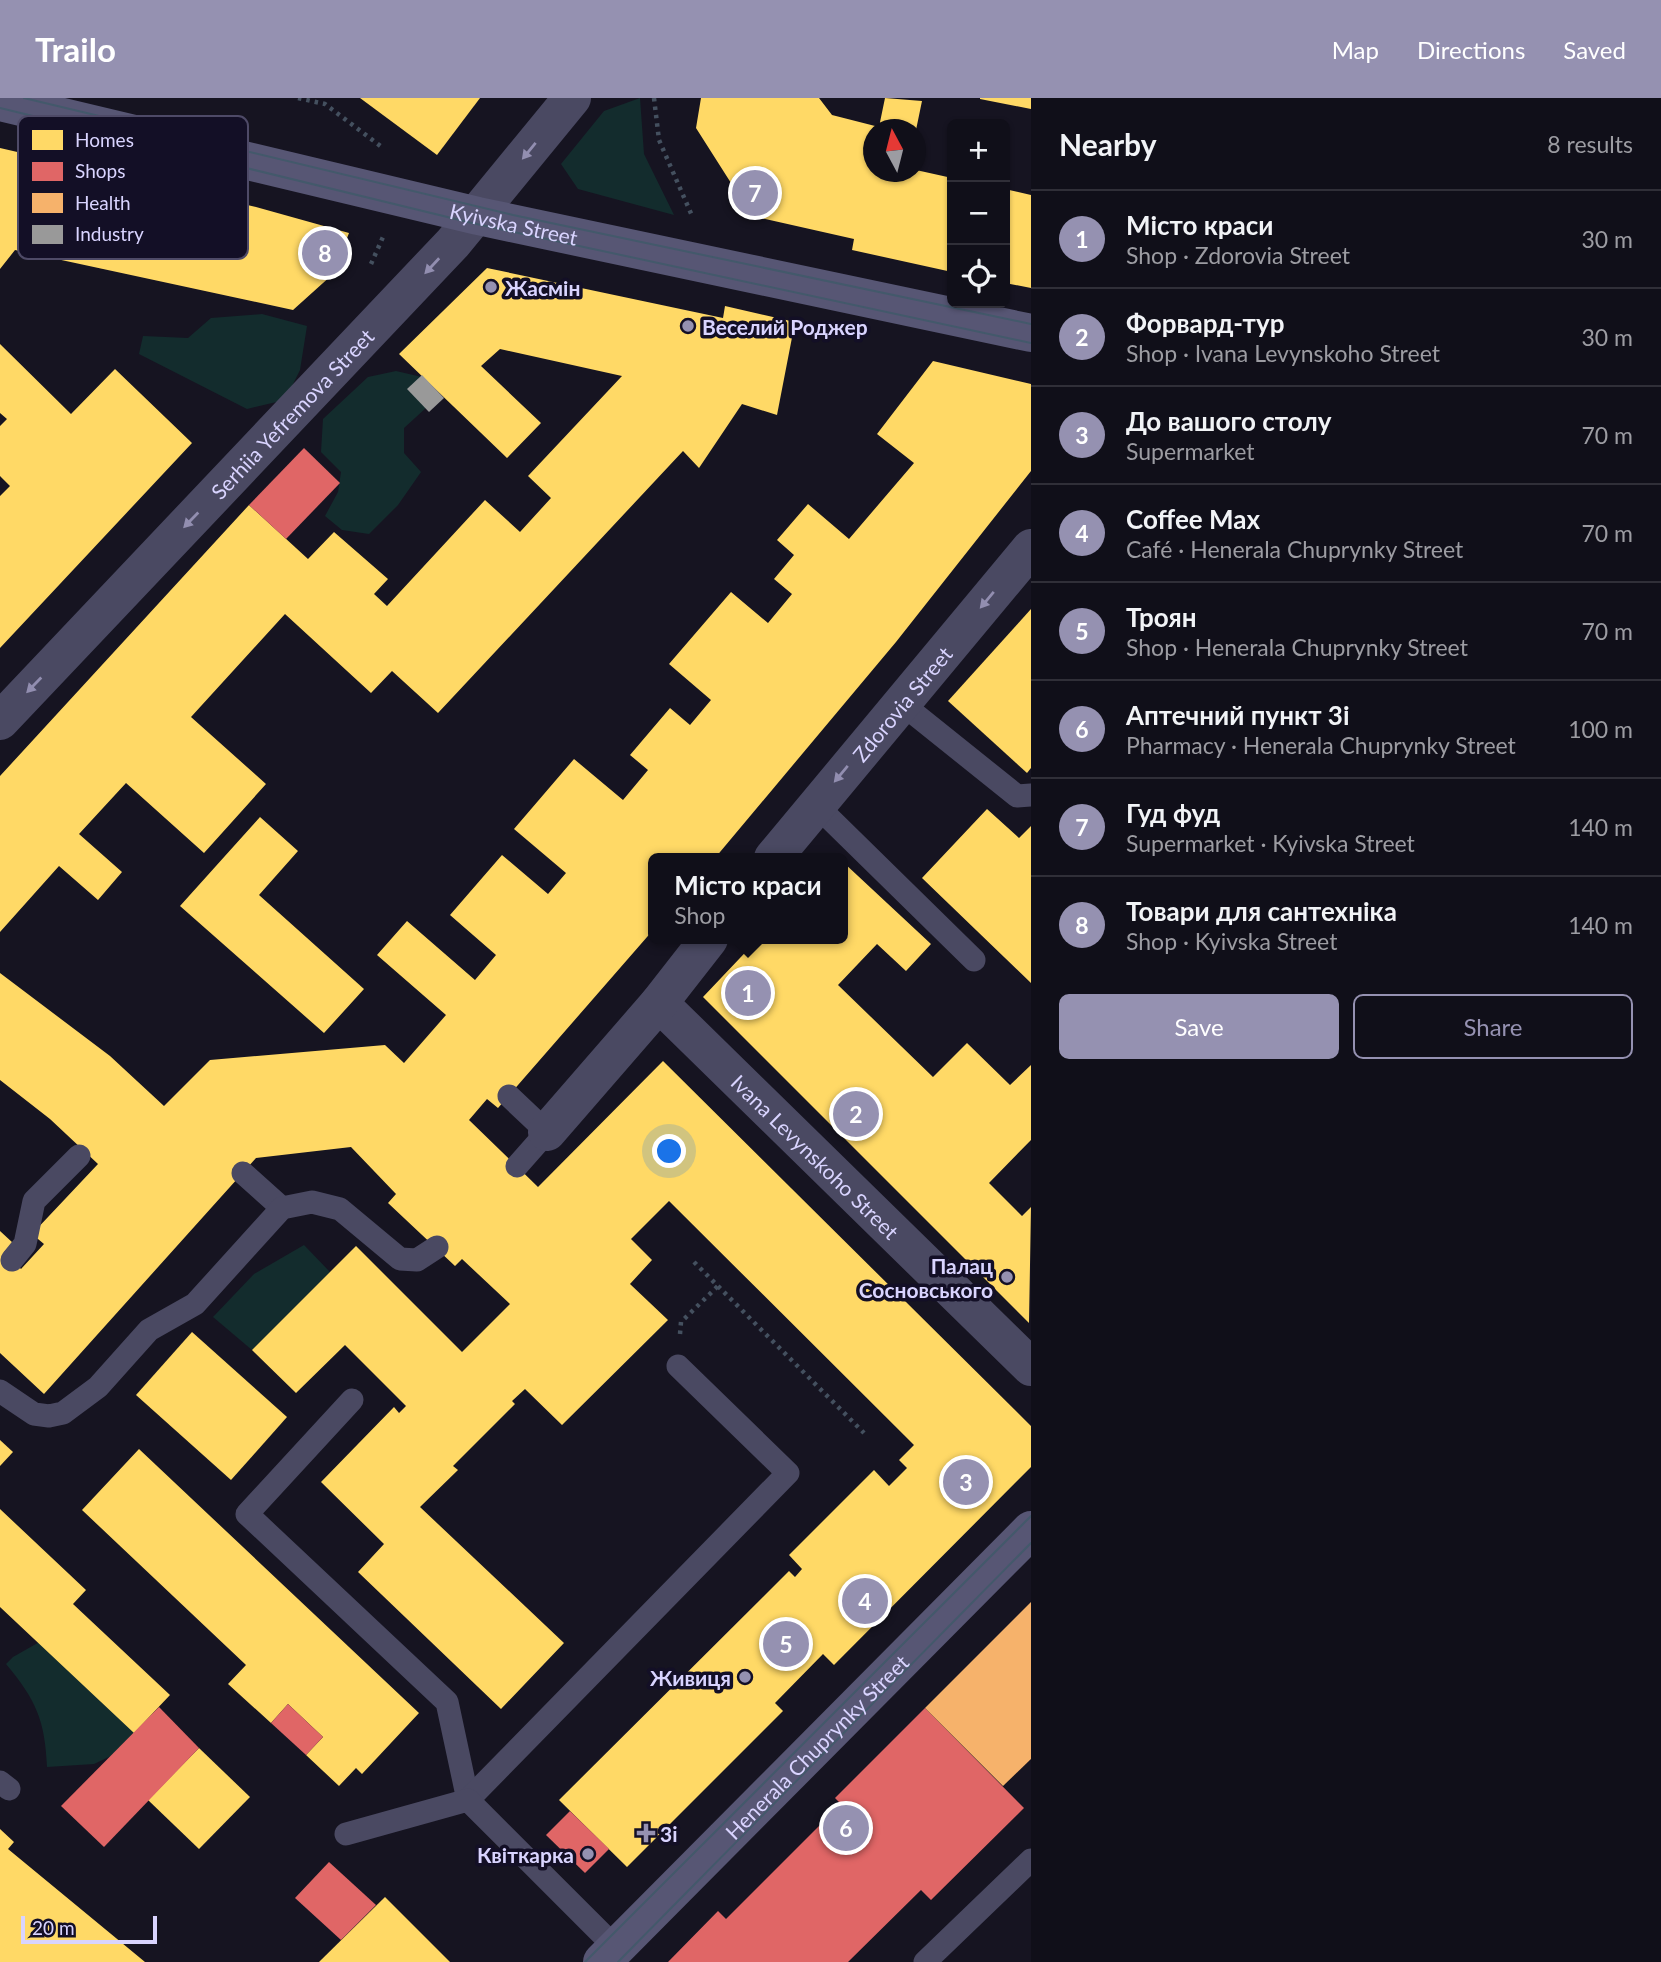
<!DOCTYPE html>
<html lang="en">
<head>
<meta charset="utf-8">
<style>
	:root { --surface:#100f19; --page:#1e1d26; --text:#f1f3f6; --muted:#9c9ca2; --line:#302f38; --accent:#9591b1 }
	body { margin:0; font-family:Lato,sans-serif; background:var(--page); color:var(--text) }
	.controls { position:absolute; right:21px; top:21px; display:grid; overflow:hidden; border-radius:10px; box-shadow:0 2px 5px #0004 }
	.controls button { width:63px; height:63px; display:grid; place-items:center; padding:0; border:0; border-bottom:2px solid var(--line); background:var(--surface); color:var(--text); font:35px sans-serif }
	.compass { position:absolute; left:863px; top:21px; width:63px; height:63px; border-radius:50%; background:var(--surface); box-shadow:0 2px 5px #0004; rotate:353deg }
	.scale { position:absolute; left:21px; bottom:18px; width:136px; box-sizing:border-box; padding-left:7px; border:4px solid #d9d4ff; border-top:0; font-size:19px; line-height:24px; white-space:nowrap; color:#d9d4ff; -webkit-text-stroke:5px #130f26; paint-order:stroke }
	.you { position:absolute; left:670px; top:1054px; width:24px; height:24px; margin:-18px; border:5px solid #fff; border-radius:50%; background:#1a73e8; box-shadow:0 0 0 10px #1a73e833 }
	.badge { display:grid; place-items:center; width:46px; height:46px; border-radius:50%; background:var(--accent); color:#fff; font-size:23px; font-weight:700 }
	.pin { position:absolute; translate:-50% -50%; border:4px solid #fff; box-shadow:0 2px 7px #0006 }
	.popup { position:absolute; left:648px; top:755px; width:200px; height:91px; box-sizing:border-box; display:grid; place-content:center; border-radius:10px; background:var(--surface); filter:drop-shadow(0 2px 5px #0005); font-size:23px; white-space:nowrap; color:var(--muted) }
	.popup b { font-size:26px; color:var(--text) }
	.popup::after { content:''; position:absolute; left:50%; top:100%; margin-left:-14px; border:14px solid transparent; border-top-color:var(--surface) }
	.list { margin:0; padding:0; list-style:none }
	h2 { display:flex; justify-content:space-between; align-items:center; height:91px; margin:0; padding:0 28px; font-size:30px }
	h2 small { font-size:23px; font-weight:400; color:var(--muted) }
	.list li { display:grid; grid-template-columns:46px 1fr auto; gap:21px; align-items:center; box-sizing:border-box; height:98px; padding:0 28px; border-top:2px solid var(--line) }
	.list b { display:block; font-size:26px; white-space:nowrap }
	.list p { margin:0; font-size:23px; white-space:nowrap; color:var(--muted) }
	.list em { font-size:23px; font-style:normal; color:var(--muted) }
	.actions { display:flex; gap:14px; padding:21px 28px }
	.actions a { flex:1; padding:16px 0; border:2px solid var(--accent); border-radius:10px; text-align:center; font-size:24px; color:var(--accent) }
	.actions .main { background:var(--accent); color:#fff }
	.icon { flex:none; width:38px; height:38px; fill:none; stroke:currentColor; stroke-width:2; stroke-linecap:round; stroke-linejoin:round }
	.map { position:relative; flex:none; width:1031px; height:1864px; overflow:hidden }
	header { display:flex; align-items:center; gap:42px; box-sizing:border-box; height:98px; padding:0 35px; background:var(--accent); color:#fff }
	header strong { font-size:33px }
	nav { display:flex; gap:38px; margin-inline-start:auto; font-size:24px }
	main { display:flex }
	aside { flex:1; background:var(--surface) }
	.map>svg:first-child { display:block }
</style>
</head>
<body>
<header>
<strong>Trailo</strong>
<nav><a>Map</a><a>Directions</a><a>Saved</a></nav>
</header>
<main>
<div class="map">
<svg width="1031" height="1864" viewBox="0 0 1031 1864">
	<rect width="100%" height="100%" fill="#161421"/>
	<g fill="#132c2d">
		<polygon points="640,0 644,56 674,117 578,91 561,66 604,13"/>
		<polygon points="262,216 307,228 300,272 285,302 247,311 139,256 143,238 188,240 211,220"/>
		<polygon points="396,273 422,279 427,309 404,330 404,355 421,374 398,407 369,436 342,432 325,418 338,394 341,374 321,354 323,321 368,279"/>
		<polygon points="304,1147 330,1174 252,1252 213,1219 254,1176"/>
		<path d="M50,1538l101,64 -19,46 -38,18 -47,3c-2,-47 -11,-67 -41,-103l7,-7z"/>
	</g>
	<g fill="#ffd966">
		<polygon points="360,0 480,0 437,57"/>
		<polygon points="701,0 819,0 832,17 879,29 885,0 922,3 916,32 873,32 873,74 916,72 952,80 952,174 852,152 854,141 752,118 696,30"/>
		<polygon points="980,0 1031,0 1031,11 980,1"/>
		<polygon points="0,50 256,109 349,135 333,176 293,212 15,152 0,171"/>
		<polygon points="1005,91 1031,97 1031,190 1005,185"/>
		<polygon points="487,170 723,220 725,208 795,224 777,317 742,306 699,370 683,353 438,615 392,573 371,595 285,516 191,619 266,686 204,755 126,685 79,736 122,774 98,802 59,768 0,834 0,678 249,407 308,461 334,434 388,481 374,496 387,508 485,402 520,434 551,400 528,378 622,278 500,251 481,268 541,325 507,360 399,256"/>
		<polygon points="0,246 71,316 115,271 192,345 0,550 0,398 10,388 0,378 0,328 7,321 0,315"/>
		<polygon points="933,263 1031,286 1031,373 896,544 715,760 654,760 654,831 498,1010 487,1001 469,1022 538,1089 663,963 1031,1328 1031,1369 834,1567 823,1556 775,1605 783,1613 627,1769 559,1702 789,1473 795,1479 802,1471 789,1457 874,1372 889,1388 907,1370 899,1362 914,1347 669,1103 631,1141 652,1162 630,1186 668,1222 562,1327 525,1291 512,1303 515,1306 453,1368 458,1372 420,1409 564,1545 501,1611 358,1474 384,1446 321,1384 394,1309 399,1315 406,1308 345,1247 296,1295 252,1252 356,1148 462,1254 510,1206 462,1161 455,1168 388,1105 396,1096 351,1049 256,1060 44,1296 0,1255 0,1133 13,1145 4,1154 21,1171 44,1146 32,1136 98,1066 50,1021 0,982 0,875 110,958 164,1008 210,962 385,947 404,965 446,917 377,857 407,823 475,882 496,857 450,817 502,757 548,796 566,775 514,731 574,661 623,702 648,672 630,657 670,610 690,627 711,602 669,566 731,494 768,525 792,496 774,481 794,457 777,442 808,406 849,441 914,365 877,336"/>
		<polygon points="1031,511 1031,670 1027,675 948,603"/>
		<polygon points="987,711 1019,740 1031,728 1031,885 922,780"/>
		<polygon points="260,719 298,753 259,797 364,891 324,935 180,808"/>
		<polygon points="843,764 931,846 906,873 877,846 838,887 933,979 967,945 1010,987 1031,967 1031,1042 989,1085 1022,1118 1031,1109 1029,1225 703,899 758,841 843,841"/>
		<polygon points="192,1234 287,1319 231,1382 136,1297"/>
		<polygon points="0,1342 13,1354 0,1368"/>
		<polygon points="139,1351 419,1615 362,1676 356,1670 339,1688 306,1657 323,1639 288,1606 271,1625 228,1586 246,1567 82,1412"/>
		<polygon points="0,1411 86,1492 73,1506 170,1597 134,1635 0,1509"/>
		<polygon points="199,1650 250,1699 199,1751 148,1702"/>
		<polygon points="0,1731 14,1744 8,1751 145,1864 0,1864"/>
		<polygon points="385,1799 450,1864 319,1864"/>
	</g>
	<g fill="#e06666">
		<polygon points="304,350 340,385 286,441 249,407"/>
		<polygon points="288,1606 323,1639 306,1657 271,1625"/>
		<polygon points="159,1609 199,1650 104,1749 61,1708"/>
		<polygon points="925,1610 1024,1710 931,1802 921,1792 848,1864 668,1864 718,1813 726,1821 841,1706 835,1700"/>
		<polygon points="570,1713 609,1751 585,1775 546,1737"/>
		<polygon points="329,1764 376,1807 341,1842 295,1800"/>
	</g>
	<polygon fill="#f6b26b" points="1031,1504 1031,1661 1003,1688 925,1610"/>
	<polygon fill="#999" points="422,277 444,300 429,314 407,291"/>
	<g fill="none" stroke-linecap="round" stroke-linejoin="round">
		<g stroke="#44505f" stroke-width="4.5" stroke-dasharray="3.5 5" stroke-linecap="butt">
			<polyline points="298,0 325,6 383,50"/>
			<polyline points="654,0 659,42 693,120"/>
			<polyline points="371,166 383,139"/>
			<polyline points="694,1164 864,1335"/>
			<polyline points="680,1236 681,1224 718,1188"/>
		</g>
		<g stroke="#4a4962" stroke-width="23">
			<polyline points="901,605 1017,698 1031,697"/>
			<polyline points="816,707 974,862"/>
			<polyline points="509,998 547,1034 517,1068"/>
			<polyline points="243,1075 282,1110"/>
			<polyline points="12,1162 25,1146 34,1103 79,1058"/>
			<polyline points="0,1293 34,1316 49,1318 63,1315 98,1289 149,1232 195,1206 282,1110 312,1104 340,1111 400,1161 417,1162 437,1149"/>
			<polyline points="352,1302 247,1416 447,1604 468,1702"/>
			<polyline points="0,1684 9,1691"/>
			<polyline points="468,1702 788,1375 678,1268"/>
			<polyline points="346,1736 468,1702 616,1850"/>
			<polyline points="925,1864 1031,1762"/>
		</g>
		<g stroke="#4a4962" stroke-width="38">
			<path id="s1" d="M0,623l453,-478 119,-145"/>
			<path id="s2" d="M773,760l258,-310"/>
			<path id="s3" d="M659,905l372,364"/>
			<polyline points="547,1034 659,905 709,841"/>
		</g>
		<g stroke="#575674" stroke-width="38">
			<path id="s4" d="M0,4l478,114 553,117"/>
			<path id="s5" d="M602,1864l429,-432"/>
		</g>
		<g stroke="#43596b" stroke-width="2">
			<polyline points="24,0 513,117 1031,226"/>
			<polyline points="0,10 472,125 1031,245"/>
			<polyline points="585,1864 1031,1418"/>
			<polyline points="618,1864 1031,1445"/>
		</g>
	</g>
	<defs><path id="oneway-solid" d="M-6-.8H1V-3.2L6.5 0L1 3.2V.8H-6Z" transform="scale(1.75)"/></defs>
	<g fill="#928eb0">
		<use href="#oneway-solid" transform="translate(529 53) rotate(129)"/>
		<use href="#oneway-solid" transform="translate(432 168) rotate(133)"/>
		<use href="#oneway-solid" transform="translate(191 422) rotate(134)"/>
		<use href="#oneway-solid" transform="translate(987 502) rotate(130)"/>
		<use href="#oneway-solid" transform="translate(34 587) rotate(134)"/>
		<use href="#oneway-solid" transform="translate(841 676) rotate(130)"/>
	</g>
	<g fill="#9591b1" stroke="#130f26" stroke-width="2.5">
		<circle cx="491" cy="189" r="7"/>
		<circle cx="688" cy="228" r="7"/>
		<circle cx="1007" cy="1179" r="7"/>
		<circle cx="745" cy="1579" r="7"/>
		<path d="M642.5 1724.5h7v7h7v7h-7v7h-7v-7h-7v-7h7z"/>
		<circle cx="588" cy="1756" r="7"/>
	</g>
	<g text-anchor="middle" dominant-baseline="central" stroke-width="7" stroke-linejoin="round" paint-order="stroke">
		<g font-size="21" fill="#d9d4ff" stroke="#130f26">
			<text stroke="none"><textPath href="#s4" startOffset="528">Kyivska Street</textPath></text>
			<text stroke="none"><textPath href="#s1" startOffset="424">Serhiia Yefremova Street</textPath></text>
			<text stroke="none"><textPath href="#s2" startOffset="201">Zdorovia Street</textPath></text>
			<text stroke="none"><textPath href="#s3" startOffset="219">Ivana Levynskoho Street</textPath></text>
			<text stroke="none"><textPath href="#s5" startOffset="304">Henerala Chuprynky Street</textPath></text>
		</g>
		<g font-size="21" font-weight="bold" fill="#d9d4ff" stroke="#130f26" text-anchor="start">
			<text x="505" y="189">Жасмін</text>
			<text x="702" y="228">Веселий Роджер</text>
			<text x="993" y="1167" text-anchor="end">Палац<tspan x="993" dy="24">Сосновського</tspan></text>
			<text x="731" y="1579" text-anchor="end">Живиця</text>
			<text x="660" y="1735">3i</text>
			<text x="574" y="1756" text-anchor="end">Квіткарка</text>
		</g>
	</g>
	<rect x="18" y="18" width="230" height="143" rx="10" fill="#130f26" stroke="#4e4a67" stroke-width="2"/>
	<rect x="32" y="32" width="31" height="20" fill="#ffd966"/>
	<rect x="32" y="64" width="31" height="19" fill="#e06666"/>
	<rect x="32" y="95" width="31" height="20" fill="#f6b26b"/>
	<rect x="32" y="127" width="31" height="19" fill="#999"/>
	<g font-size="19" fill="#d9d4ff">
		<text x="75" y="49">Homes</text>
		<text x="75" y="80">Shops</text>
		<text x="75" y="112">Health</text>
		<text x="75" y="143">Industry</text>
	</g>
</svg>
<div class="controls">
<button>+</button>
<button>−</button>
<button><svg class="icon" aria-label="locate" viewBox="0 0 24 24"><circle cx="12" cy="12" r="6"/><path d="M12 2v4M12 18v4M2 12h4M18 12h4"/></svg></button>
</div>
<svg class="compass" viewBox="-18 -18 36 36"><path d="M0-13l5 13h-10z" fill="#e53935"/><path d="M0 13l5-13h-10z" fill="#9c9ca2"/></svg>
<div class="scale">20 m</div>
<div class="you"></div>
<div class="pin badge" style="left:748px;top:895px">1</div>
<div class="popup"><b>Місто краси</b>Shop</div>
<div class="pin badge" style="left:856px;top:1016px">2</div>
<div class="pin badge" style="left:966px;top:1384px">3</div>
<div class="pin badge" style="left:865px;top:1503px">4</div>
<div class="pin badge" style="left:786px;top:1546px">5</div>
<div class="pin badge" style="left:846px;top:1730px">6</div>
<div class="pin badge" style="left:755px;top:95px">7</div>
<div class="pin badge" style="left:325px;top:155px">8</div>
</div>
<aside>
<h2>Nearby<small>8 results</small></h2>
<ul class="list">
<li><span class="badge">1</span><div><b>Місто краси</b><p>Shop · Zdorovia Street</p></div><em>30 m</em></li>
<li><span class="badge">2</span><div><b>Форвард-тур</b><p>Shop · Ivana Levynskoho Street</p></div><em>30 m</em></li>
<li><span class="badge">3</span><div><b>До вашого столу</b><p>Supermarket</p></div><em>70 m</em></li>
<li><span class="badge">4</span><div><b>Coffee Max</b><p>Café · Henerala Chuprynky Street</p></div><em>70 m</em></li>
<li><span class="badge">5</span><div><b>Троян</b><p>Shop · Henerala Chuprynky Street</p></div><em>70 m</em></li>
<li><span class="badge">6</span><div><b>Аптечний пункт 3і</b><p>Pharmacy · Henerala Chuprynky Street</p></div><em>100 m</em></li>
<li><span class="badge">7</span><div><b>Гуд фуд</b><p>Supermarket · Kyivska Street</p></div><em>140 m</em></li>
<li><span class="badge">8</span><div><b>Товари для сантехніка</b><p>Shop · Kyivska Street</p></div><em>140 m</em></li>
</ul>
<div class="actions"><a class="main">Save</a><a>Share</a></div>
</aside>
</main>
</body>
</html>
